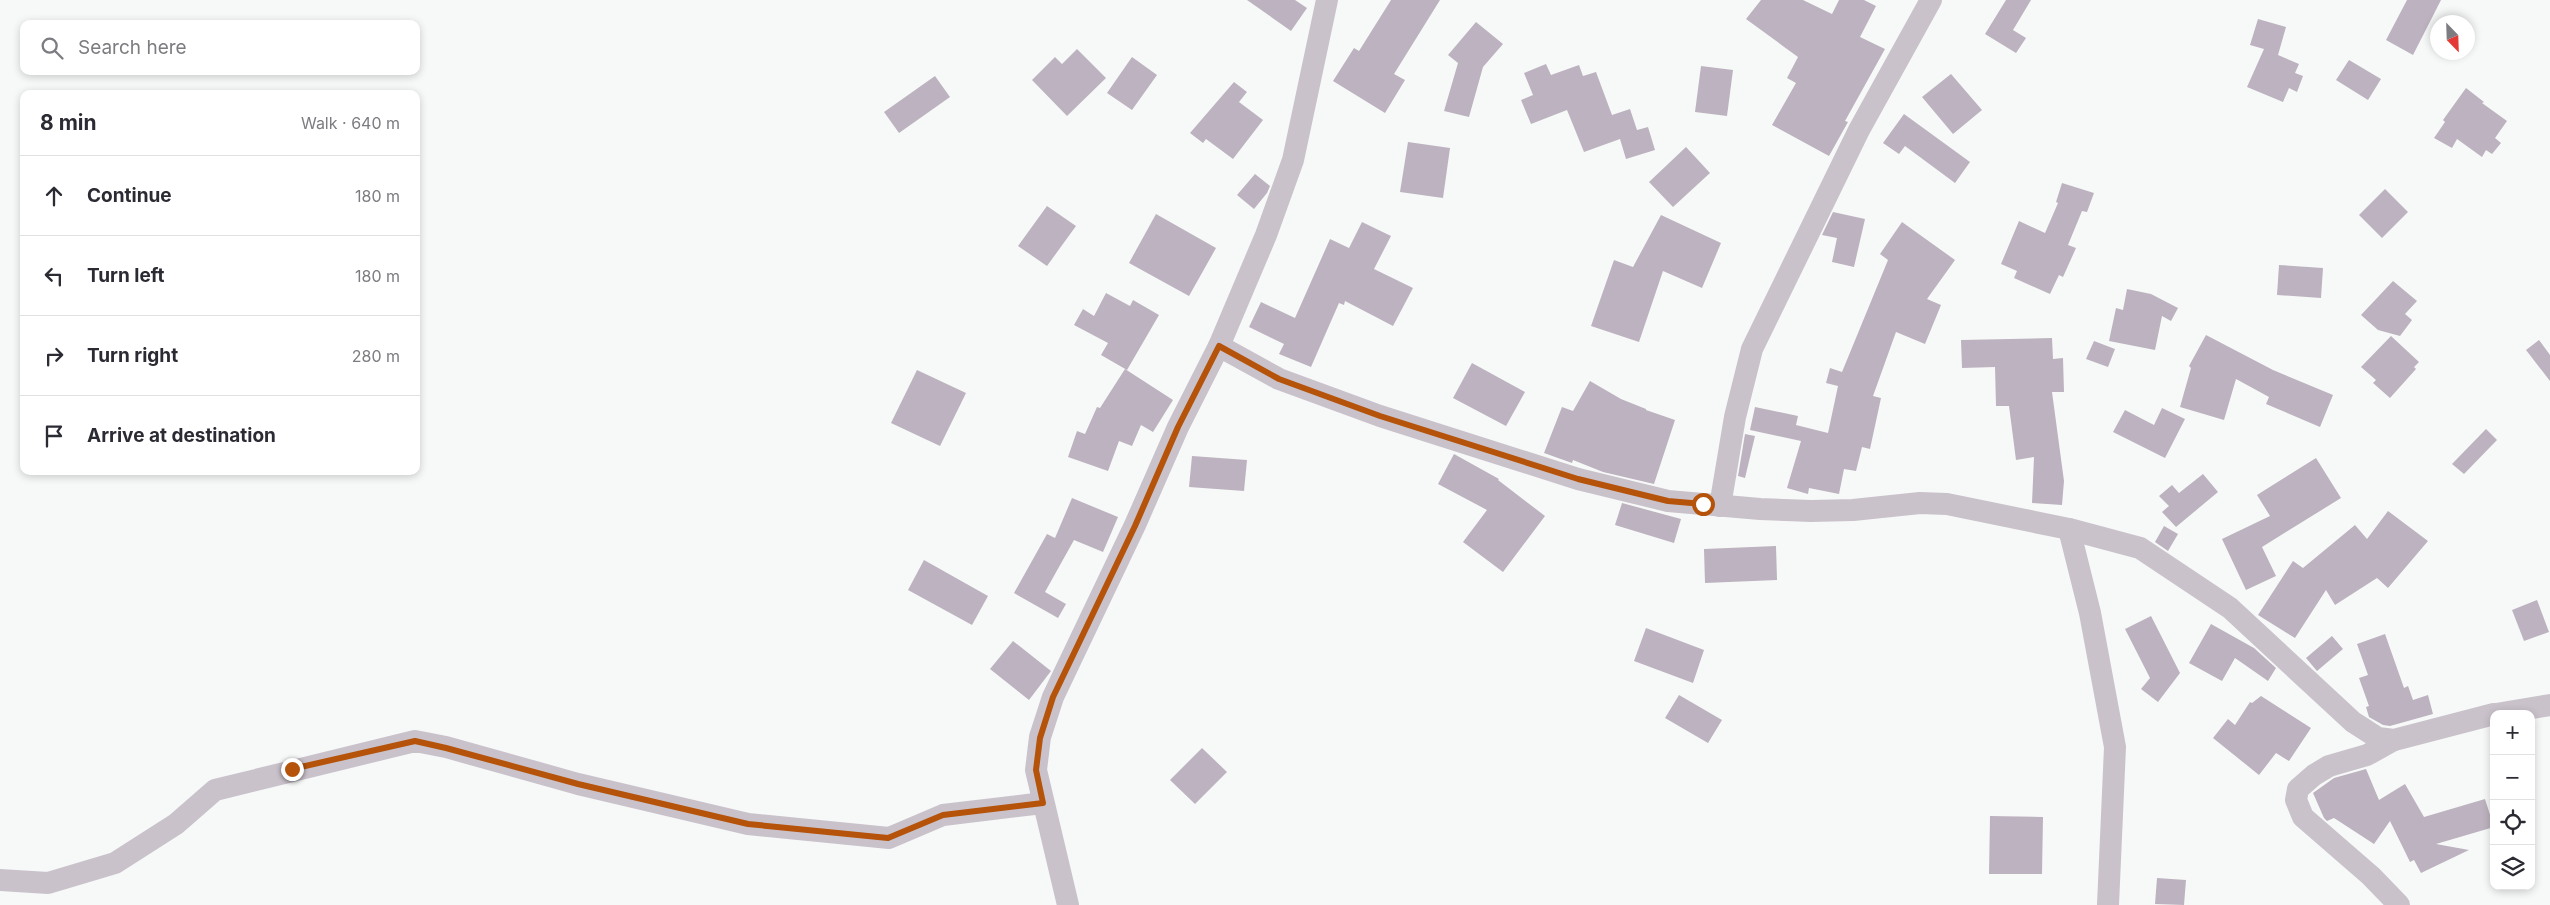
<!DOCTYPE html>
<html lang="en">
<head>
<meta charset="utf-8">
<style>
	:root { --surface:#fff; --page:#f7f7f7; --text:#2b2b33; --muted:#7c7c81; --line:#e1e1e2 }
	body { margin:0; font-family:Inter,sans-serif; background:var(--page); color:var(--text) }
	.controls { position:absolute; right:15px; bottom:15px; display:grid; overflow:hidden; border-radius:10px; box-shadow:0 2px 8px #0003 }
	.controls button { width:45px; height:45px; display:grid; place-items:center; padding:0; border:0; border-bottom:1px solid var(--line); background:var(--surface); color:var(--text); font:25px sans-serif }
	.compass { position:absolute; left:2430px; top:15px; width:45px; height:45px; border-radius:50%; background:var(--surface); box-shadow:0 2px 8px #0003; rotate:157deg }
	.stop { position:absolute; width:15px; height:15px; margin:-11px; border:4px solid #b45309; border-radius:50%; background:#fff }
	.stop.end { background:#b45309; border-color:#fff; box-shadow:0 1px 5px #0008 }
	.list { margin:0; padding:0; list-style:none }
	h2 { display:flex; justify-content:space-between; align-items:center; height:65px; margin:0; padding:0 20px; font-size:21px }
	h2 small { font-size:16px; font-weight:400; color:var(--muted) }
	.list li { display:grid; grid-template-columns:32px 1fr auto; gap:15px; align-items:center; box-sizing:border-box; height:80px; padding:0 20px; border-top:1px solid var(--line) }
	.list b { display:block; font-size:19px; white-space:nowrap }
	.list em { font-size:16px; font-style:normal; color:var(--muted) }
	.icon { flex:none; width:28px; height:28px; fill:none; stroke:currentColor; stroke-width:2; stroke-linecap:round; stroke-linejoin:round }
	.map { position:relative; flex:none; width:2550px; height:905px; overflow:hidden }
	.search { position:absolute; background:var(--surface); box-shadow:0 2px 8px #0003; left:20px; top:20px; width:400px; height:55px; display:flex; align-items:center; gap:12px; box-sizing:border-box; padding:0 18px; border-radius:10px; color:var(--muted); font-size:19px }
	.panel { position:absolute; background:var(--surface); box-shadow:0 2px 8px #0003; left:20px; top:90px; width:400px; height:385px; border-radius:10px }
	.map>svg:first-child { display:block }
</style>
</head>
<body>
<div class="map">
<svg width="2550" height="905" viewBox="0 0 2550 905">
	<rect width="100%" height="100%" fill="#f7f9f8"/>
	<g fill="#bdb2bf">
		<polygon points="1247,0 1295,0 1307,8 1291,31"/>
		<polygon points="1391,0 1440,0 1394,74 1405,80 1385,113 1333,81 1354,48 1359,51"/>
		<polygon points="1761,0 1803,0 1832,14 1839,0 1864,0 1876,6 1860,37 1885,49 1845,121 1848,122 1829,156 1772,125 1796,83 1787,78 1798,57 1746,19"/>
		<polygon points="2006,0 2031,0 2013,30 2026,38 2016,53 1985,34"/>
		<polygon points="2407,0 2441,0 2413,55 2386,40"/>
		<polygon points="2258,19 2286,27 2278,55 2299,64 2295,73 2303,76 2297,92 2289,88 2283,102 2247,87 2264,49 2250,45"/>
		<polygon points="1476,22 1503,44 1483,67 1469,117 1444,111 1458,63 1448,55"/>
		<polygon points="1077,49 1106,78 1067,116 1032,80 1055,57 1062,64"/>
		<polygon points="1132,57 1157,75 1132,110 1107,93"/>
		<polygon points="2349,60 2381,79 2368,100 2336,80"/>
		<polygon points="1546,64 1551,75 1579,65 1583,76 1596,72 1612,115 1630,109 1637,130 1648,127 1655,150 1626,159 1620,139 1584,152 1567,110 1531,124 1521,100 1533,95 1524,73"/>
		<polygon points="1701,66 1733,70 1727,116 1695,112"/>
		<polygon points="1951,74 1982,110 1953,134 1922,97"/>
		<polygon points="935,76 950,97 899,133 884,112"/>
		<polygon points="1234,82 1247,92 1239,102 1263,120 1233,159 1206,139 1203,143 1190,133"/>
		<polygon points="2466,88 2484,102 2482,103 2507,121 2495,138 2501,143 2492,154 2486,150 2482,157 2457,139 2452,148 2434,138 2445,122 2443,120"/>
		<polygon points="1904,114 1970,162 1955,183 1905,146 1899,154 1883,143"/>
		<polygon points="1408,142 1450,148 1443,198 1400,192"/>
		<polygon points="1686,147 1710,173 1673,207 1649,182"/>
		<polygon points="1255,174 1270,186 1267,193 1254,209 1237,195"/>
		<polygon points="2062,183 2094,193 2087,212 2082,211 2068,245 2076,248 2063,277 2059,275 2050,294 2014,278 2017,271 2001,264 2019,221 2045,233 2058,203 2056,202"/>
		<polygon points="2385,189 2408,212 2382,238 2359,215"/>
		<polygon points="1047,206 1076,226 1047,266 1018,246"/>
		<polygon points="1833,212 1865,219 1854,267 1832,262 1837,238 1822,235"/>
		<polygon points="1156,214 1216,248 1189,296 1129,263"/>
		<polygon points="1661,215 1721,243 1702,288 1663,271 1639,342 1591,326 1614,260 1633,267"/>
		<polygon points="1362,222 1391,236 1374,269 1413,288 1393,326 1345,301 1344,305 1339,303 1311,367 1279,354 1284,344 1249,327 1261,302 1295,318 1330,239 1349,248"/>
		<polygon points="1902,222 1955,260 1927,299 1941,305 1925,344 1896,332 1873,396 1881,398 1870,449 1862,447 1856,471 1844,469 1839,494 1809,488 1808,494 1787,488 1801,441 1750,430 1755,407 1798,416 1796,425 1828,433 1838,386 1826,383 1830,368 1842,372 1888,260 1880,254"/>
		<polygon points="2279,265 2323,268 2321,298 2277,295"/>
		<polygon points="2393,281 2417,301 2405,314 2412,320 2400,336 2378,330 2361,315"/>
		<polygon points="2127,289 2151,294 2178,308 2171,321 2162,316 2155,350 2109,341 2116,308 2123,310"/>
		<polygon points="1106,293 1130,306 1133,300 1159,315 1127,370 1101,355 1108,343 1074,325 1083,309 1094,316"/>
		<polygon points="2206,335 2273,370 2333,395 2320,427 2266,404 2269,397 2236,379 2224,420 2180,407 2191,368 2189,366"/>
		<polygon points="2391,336 2419,362 2414,367 2416,369 2390,398 2373,383 2376,380 2361,367"/>
		<polygon points="2052,338 2053,359 2063,358 2064,392 2052,392 2064,481 2062,505 2032,503 2034,457 2016,460 2009,406 1996,406 1995,367 1962,368 1961,340"/>
		<polygon points="2539,340 2550,355 2550,381 2526,350"/>
		<polygon points="2094,341 2115,349 2108,367 2086,359"/>
		<polygon points="1472,363 1525,392 1506,426 1453,398"/>
		<polygon points="1125,369 1173,400 1153,432 1141,425 1132,446 1119,441 1108,471 1068,457 1077,431 1085,434 1097,407 1100,408"/>
		<polygon points="917,370 966,393 940,446 891,423"/>
		<polygon points="1590,381 1621,399 1646,409 1646,410 1675,420 1654,484 1603,472 1573,460 1572,463 1544,453 1562,407 1573,411"/>
		<polygon points="2162,408 2185,419 2165,458 2113,432 2125,410 2154,425"/>
		<polygon points="2486,429 2497,440 2464,474 2452,464"/>
		<polygon points="1745,434 1755,436 1745,478 1738,476"/>
		<polygon points="1454,454 1499,479 1498,480 1545,516 1503,572 1463,542 1487,510 1438,484"/>
		<polygon points="1192,456 1247,460 1244,491 1189,487"/>
		<polygon points="2316,458 2341,498 2262,547 2276,576 2246,590 2222,539 2270,516 2257,495"/>
		<polygon points="2203,474 2218,492 2176,527 2162,512 2169,506 2159,496 2172,485 2179,493"/>
		<polygon points="1072,498 1118,517 1103,552 1074,540 1045,592 1066,604 1058,618 1014,593 1047,534 1055,538"/>
		<polygon points="1622,503 1681,519 1674,543 1615,525"/>
		<polygon points="2388,511 2428,541 2388,588 2377,578 2335,605 2326,590 2295,638 2258,615 2293,561 2303,568 2355,525 2367,539"/>
		<polygon points="2164,526 2178,534 2168,551 2155,542"/>
		<polygon points="1776,546 1777,580 1705,583 1704,549"/>
		<polygon points="924,560 988,596 972,625 908,590"/>
		<polygon points="2537,600 2549,632 2524,641 2512,610"/>
		<polygon points="2151,616 2180,673 2158,702 2141,689 2150,678 2125,629"/>
		<polygon points="2211,624 2254,648 2276,668 2268,681 2235,658 2222,681 2189,663"/>
		<polygon points="1646,628 1704,650 1693,683 1634,661"/>
		<polygon points="2385,634 2404,688 2408,686 2413,700 2428,695 2433,714 2390,726 2383,725 2369,717 2366,707 2369,706 2359,678 2368,675 2357,644"/>
		<polygon points="2332,636 2343,649 2317,671 2306,658"/>
		<polygon points="1013,641 1051,671 1029,700 990,669"/>
		<polygon points="1679,695 1722,720 1708,743 1665,718"/>
		<polygon points="2261,696 2311,728 2289,761 2276,753 2259,775 2213,738 2228,719 2235,725 2250,702 2252,703"/>
		<polygon points="1202,748 1227,772 1195,804 1170,780"/>
		<polygon points="2366,769 2379,800 2405,784 2424,817 2485,799 2494,827 2436,844 2469,850 2421,873 2414,860 2410,862 2390,821 2374,844 2334,818 2327,821 2324,818 2313,793 2334,778"/>
		<polygon points="1990,816 2043,817 2042,874 1989,874"/>
		<polygon points="2157,878 2186,880 2184,905 2155,904"/>
	</g>
	<g fill="none" stroke-linecap="round" stroke-linejoin="round">
		<g stroke="#cac2cb" stroke-width="22">
			<polyline points="1219,346 1279,379 1380,416 1578,479 1668,501 1760,509 1811,511 1853,510 1920,503 1947,504 2069,529 2140,548 2230,608 2353,722 2378,738 2394,740 2494,714"/>
			<polyline points="1720,506 1735,417 1752,349 1859,130 1931,0"/>
			<polyline points="2069,529 2090,613 2115,747 2108,905"/>
			<polyline points="2496,714 2550,705"/>
			<polyline points="2394,740 2367,755 2329,766 2314,775 2298,789 2296,800 2303,817 2371,876 2399,905"/>
			<polyline points="0,880 48,883 115,863 176,824 215,790 415,741 446,747 578,784 748,824 889,838 943,815 1043,803"/>
			<polyline points="1068,905 1036,770 1040,737 1053,697 1135,525 1178,427 1219,346 1266,235 1293,160 1327,0"/>
		</g>
	</g>
	<g fill="none" stroke-linecap="round" stroke-linejoin="round">
		<polyline stroke="#b45309" stroke-width="6" points="292,769 415,741 446,748 578,784 748,824 888,838 943,815 1043,803 1036,770 1040,738 1053,697 1135,526 1178,427 1219,346 1279,379 1380,416 1578,479 1668,501 1703,504"/>
	</g>
</svg>
<div class="controls">
<button>+</button>
<button>−</button>
<button><svg class="icon" aria-label="locate" viewBox="0 0 24 24"><circle cx="12" cy="12" r="6"/><path d="M12 2v4M12 18v4M2 12h4M18 12h4"/></svg></button>
<button><svg class="icon" aria-label="layers" viewBox="0 0 24 24"><path d="M12 4l9 5-9 5-9-5zM3 14l9 5 9-5"/></svg></button>
</div>
<svg class="compass" viewBox="-18 -18 36 36"><path d="M0-13l5 13h-10z" fill="#e53935"/><path d="M0 13l5-13h-10z" fill="#7c7c81"/></svg>
<div class="stop" style="left:1703px;top:504px"></div>
<div class="stop end" style="left:292px;top:769px"></div>
<div class="search"><svg class="icon" aria-label="search" viewBox="0 0 24 24"><circle cx="10" cy="10" r="6"/><path d="M15 15l6 6"/></svg>Search here</div>
<section class="panel">
<h2>8 min<small>Walk · 640 m</small></h2>
<ul class="list">
<li><svg class="icon" aria-label="ahead" viewBox="0 0 24 24"><path d="M12 20V5M6 11l6-6 6 6"/></svg><div><b>Continue</b></div><em>180 m</em></li>
<li><svg class="icon" aria-label="left" viewBox="0 0 24 24"><path d="M17 20v-9H6M10 6l-5 5 5 5"/></svg><div><b>Turn left</b></div><em>180 m</em></li>
<li><svg class="icon" aria-label="right" viewBox="0 0 24 24"><path d="M7 20v-9h11M14 6l5 5-5 5"/></svg><div><b>Turn right</b></div><em>280 m</em></li>
<li><svg class="icon" aria-label="arrive" viewBox="0 0 24 24"><path d="M6 21V4h12l-3 4 3 4H6"/></svg><div><b>Arrive at destination</b></div></li>
</ul>
</section>
</div>
</body>
</html>
